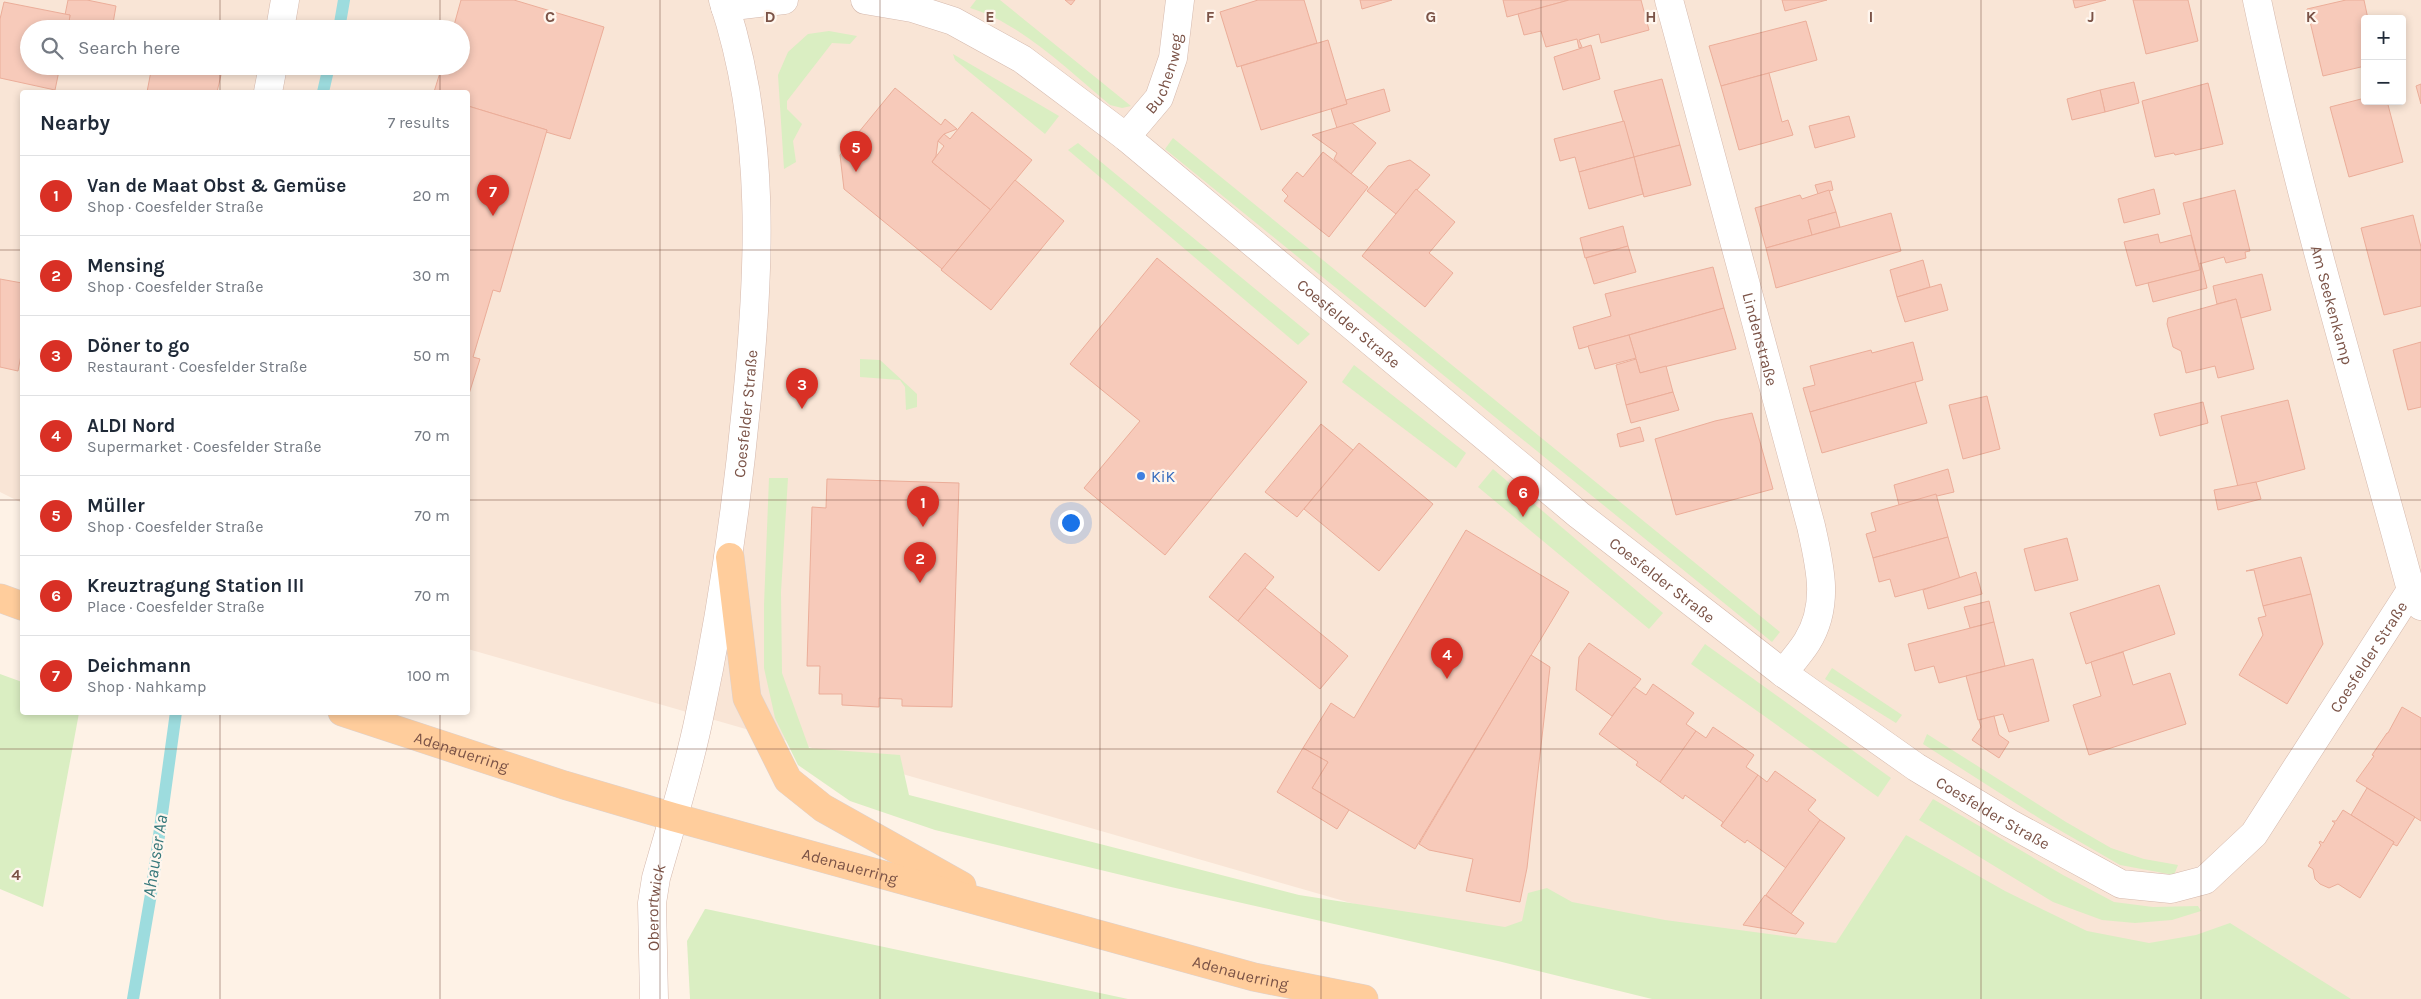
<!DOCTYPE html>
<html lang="en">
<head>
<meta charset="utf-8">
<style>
	:root { --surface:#fff; --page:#f2f2f3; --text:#1f2937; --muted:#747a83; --line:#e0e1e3; --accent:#d93025 }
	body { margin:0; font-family:Karla,sans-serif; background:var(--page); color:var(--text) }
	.controls { position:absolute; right:15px; top:15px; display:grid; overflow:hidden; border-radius:5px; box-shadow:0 2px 8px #0003 }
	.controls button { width:45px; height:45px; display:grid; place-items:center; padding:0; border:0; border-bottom:1px solid var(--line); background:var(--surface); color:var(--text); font:25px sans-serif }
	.you { position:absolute; left:1070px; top:522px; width:18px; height:18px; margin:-12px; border:4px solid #fff; border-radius:50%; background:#1a73e8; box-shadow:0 0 0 8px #1a73e833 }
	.badge { display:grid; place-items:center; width:32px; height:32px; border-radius:50%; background:var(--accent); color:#fff; font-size:16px; font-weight:700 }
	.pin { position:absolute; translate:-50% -41px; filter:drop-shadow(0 1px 2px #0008) }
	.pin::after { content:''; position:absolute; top:26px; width:18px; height:15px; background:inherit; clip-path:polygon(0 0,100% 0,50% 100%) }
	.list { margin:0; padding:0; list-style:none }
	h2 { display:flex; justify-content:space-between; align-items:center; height:65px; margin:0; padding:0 20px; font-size:21px }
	h2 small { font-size:16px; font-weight:400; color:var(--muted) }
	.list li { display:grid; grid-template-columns:32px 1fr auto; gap:15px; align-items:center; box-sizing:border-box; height:80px; padding:0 20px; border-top:1px solid var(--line) }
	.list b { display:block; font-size:19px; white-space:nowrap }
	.list p { margin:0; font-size:16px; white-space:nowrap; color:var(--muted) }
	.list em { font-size:16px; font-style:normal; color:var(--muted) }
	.icon { flex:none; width:28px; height:28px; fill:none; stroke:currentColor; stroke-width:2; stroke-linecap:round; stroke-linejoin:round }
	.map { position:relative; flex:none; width:2421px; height:999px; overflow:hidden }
	.search { position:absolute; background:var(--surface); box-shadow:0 2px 8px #0003; left:20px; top:20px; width:450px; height:55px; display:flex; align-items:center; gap:12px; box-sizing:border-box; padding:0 18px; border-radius:28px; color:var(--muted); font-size:19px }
	.panel { position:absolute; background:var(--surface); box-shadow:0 2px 8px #0003; left:20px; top:90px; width:450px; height:625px; border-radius:5px }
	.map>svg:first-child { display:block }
</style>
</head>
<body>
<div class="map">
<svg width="2421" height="999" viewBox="0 0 2421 999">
	<rect width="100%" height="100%" fill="#fef2e6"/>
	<path fill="#f9e5d6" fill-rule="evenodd" d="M0,0h2421v999h-736l-1217,-350v-557h-446v411l-22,-11zM2365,19h37v82h-37zM29,29h432v37h-432z"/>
	<g fill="#daeec2">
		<path d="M976,0h24l131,106 -9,2 -12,-3c-41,-34 -89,-82 -140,-97z"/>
		<polygon points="829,31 857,36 850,44 832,43 787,101 787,109 802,124 793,141 796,162 784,169 778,75 788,52 808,34"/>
		<polygon points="953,54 1059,116 1045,134 955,60"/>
		<polygon points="1173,138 1780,632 1772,642 1165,149"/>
		<polygon points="1078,143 1310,334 1298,345 1068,150"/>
		<polygon points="860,359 880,360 917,394 917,407 906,410 905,387 900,380 860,377"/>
		<polygon points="1354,365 1466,453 1456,468 1342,382"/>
		<polygon points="1493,469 1663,613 1649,629 1478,487"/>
		<polygon points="769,478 788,478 781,592 782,673 809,748 900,755 909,795 1299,895 1505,927 1522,921 1528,893 1547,888 1572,902 1665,920 1836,943 1906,835 2005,891 2087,931 2149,943 2196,935 2230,923 2351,999 1652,999 1498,961 1171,887 935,830 850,801 798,765 775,718 764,668 764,605"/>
		<polygon points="1705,644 1891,778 1878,797 1691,664"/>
		<polygon points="1832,668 1902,715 1896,723 1825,679"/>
		<polygon points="0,674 22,682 22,712 79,713 43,907 0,889"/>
		<polygon points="1927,734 2066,822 2111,848 2144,859 2178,865 2174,875 2120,865 2042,820 1923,744"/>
		<polygon points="1933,799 2063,875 2114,902 2153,907 2198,906 2201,911 2172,920 2135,923 2102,920 2053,902 1919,820"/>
		<polygon points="705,909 706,909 1128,999 690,999 687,941"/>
	</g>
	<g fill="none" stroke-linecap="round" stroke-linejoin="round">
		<g stroke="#9ddcde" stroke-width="12">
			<polyline points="339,29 344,0"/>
			<polyline points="323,92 329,66"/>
			<polyline points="133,999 151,894 176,712"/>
		</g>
	</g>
	<g fill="#f7caba" stroke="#ebad99">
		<polygon points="68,0 87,0 116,6 112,29 68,29 70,15 65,15"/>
		<polygon points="461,0 514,0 604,27 570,139 546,132 547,130 468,106 468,92 434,92 442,66 461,66 461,29 453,29"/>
		<polygon points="1065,0 1075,0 1071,5"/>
		<polygon points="1258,0 1304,0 1317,43 1237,67 1220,12"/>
		<polygon points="1360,0 1392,0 1362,9"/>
		<polygon points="1503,0 1569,0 1507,17"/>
		<polygon points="1569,0 1641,0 1649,30 1601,43 1599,34 1579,40 1582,47 1579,48 1577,39 1546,47 1541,31 1524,35 1518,14"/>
		<polygon points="1782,0 1827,0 1785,11"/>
		<polygon points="2073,0 2106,0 2075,8"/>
		<polygon points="2133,0 2188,0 2198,41 2146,54"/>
		<polygon points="2346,0 2364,0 2368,19 2365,19 2365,66 2323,76 2307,9"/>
		<polygon points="4,2 70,15 68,29 29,29 29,66 60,66 55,90 0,78 0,19"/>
		<polygon points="1806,21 1817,60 1721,86 1709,46"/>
		<polygon points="1328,40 1347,104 1261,130 1241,66"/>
		<polygon points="1591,45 1600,79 1563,90 1554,57"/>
		<polygon points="152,66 180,66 221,75 217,92 147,92"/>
		<polygon points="1769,73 1782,122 1788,120 1793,135 1739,150 1721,86"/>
		<polygon points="1662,79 1680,145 1634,157 1614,91"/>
		<polygon points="2134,82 2139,103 2105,112 2100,90"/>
		<polygon points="2208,83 2223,144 2175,155 2174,153 2155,157 2142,101"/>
		<polygon points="2421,84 2421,104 2416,86"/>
		<polygon points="895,88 941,125 945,119 957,129 944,134 938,141 936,156 932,162 991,210 942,269 844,189 840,155"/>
		<polygon points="1384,89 1390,111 1337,128 1331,109 1347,104 1346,100"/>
		<polygon points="2100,90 2105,112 2072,120 2067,99"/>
		<polygon points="2365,98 2365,101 2387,101 2403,162 2349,177 2330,107"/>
		<polygon points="468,106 547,130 500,292 493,290 473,357 480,359 468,397"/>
		<polygon points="972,112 1032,160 991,210 932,162 944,146 938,141 944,134 950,139"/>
		<polygon points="1849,116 1855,137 1815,148 1809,126"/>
		<polygon points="1624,121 1634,157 1579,172 1575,157 1560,161 1554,139"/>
		<polygon points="1352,123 1376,143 1351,174 1334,159 1337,153 1312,135"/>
		<polygon points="1680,145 1691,185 1644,197 1634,157"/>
		<polygon points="1323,152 1368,187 1329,237 1284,201 1288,196 1282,190 1297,172 1303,177"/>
		<polygon points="1634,157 1643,194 1589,209 1579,172"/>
		<polygon points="1410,160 1430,175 1396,214 1367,191 1388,166"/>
		<polygon points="1015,180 1064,221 991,310 941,270"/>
		<polygon points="1831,181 1833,190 1818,194 1815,185"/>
		<polygon points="1416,189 1455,222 1429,253 1453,273 1425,307 1362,256"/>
		<polygon points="2154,189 2160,214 2124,223 2118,199"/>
		<polygon points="1829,190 1836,212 1808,220 1812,235 1766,248 1755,208 1800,195 1802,199"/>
		<polygon points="2235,190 2250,251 2245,252 2246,258 2226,263 2224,257 2199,264 2183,203"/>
		<polygon points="1836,212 1840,227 1812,235 1808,220"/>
		<polygon points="1891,213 1901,251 1776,288 1766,248"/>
		<polygon points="2413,215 2421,247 2421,306 2384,315 2361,228"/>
		<polygon points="1623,226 1628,246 1585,258 1580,238"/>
		<polygon points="2158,234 2160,243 2191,235 2200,270 2136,286 2124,242"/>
		<polygon points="1628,246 1636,272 1594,284 1586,258"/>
		<polygon points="1157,258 1307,382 1165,555 1084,488 1140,421 1070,364"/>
		<polygon points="1923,260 1930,287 1897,297 1890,270"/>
		<polygon points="2201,263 2207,288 2153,302 2148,283 2200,270 2199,264"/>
		<polygon points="1713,267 1724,308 1579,349 1573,327 1611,316 1605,294"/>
		<polygon points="2262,274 2271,310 2241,318 2236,299 2217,304 2213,286"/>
		<polygon points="0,279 22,283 22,350 18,371 0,367"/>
		<polygon points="1941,284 1948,310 1905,322 1897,297"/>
		<polygon points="2236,299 2254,369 2218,378 2215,366 2186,373 2181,351 2173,347 2167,324 2168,318"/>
		<polygon points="1724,308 1736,349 1640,373 1629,335"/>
		<polygon points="1629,335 1636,358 1595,369 1588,346"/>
		<polygon points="1913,342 1923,380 1810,412 1803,388 1815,385 1810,366 1871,350 1872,353"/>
		<polygon points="2421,342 2421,407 2408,410 2393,350"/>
		<polygon points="1636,359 1640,373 1666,366 1673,392 1626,405 1616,365"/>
		<polygon points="1915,382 1927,423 1822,453 1810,412"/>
		<polygon points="1673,392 1679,410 1631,423 1626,405"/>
		<polygon points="1987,396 2000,449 1963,459 1949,405"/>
		<polygon points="2288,400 2305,469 2238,487 2221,416"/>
		<polygon points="2203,402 2208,423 2160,436 2154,414"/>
		<polygon points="1752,413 1773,489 1676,515 1655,439 1715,421"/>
		<polygon points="1321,424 1353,450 1297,517 1265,492"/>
		<polygon points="1640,427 1644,441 1620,447 1617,434"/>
		<polygon points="1359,443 1433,504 1379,571 1304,509"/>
		<polygon points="1948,469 1954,492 1899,505 1894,485"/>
		<polygon points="827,479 959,483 952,707 902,706 902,699 879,698 879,707 842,705 842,694 819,694 820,666 807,666 812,507 826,508"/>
		<polygon points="2256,482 2261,499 2218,510 2214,490"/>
		<polygon points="1936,494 1948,537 1873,558 1866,534 1876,531 1871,513"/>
		<polygon points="1466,530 1569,592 1415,849 1312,788 1328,762 1303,748 1331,703 1354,718"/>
		<polygon points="1948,537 1960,579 1895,597 1890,579 1879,582 1873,558"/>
		<polygon points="2067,538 2078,580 2035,591 2024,549"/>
		<polygon points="1245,553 1274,577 1238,621 1209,597"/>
		<polygon points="2301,557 2311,594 2263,606 2254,570 2246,571"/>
		<polygon points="1976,572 1982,594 1928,609 1923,590"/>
		<polygon points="2159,585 2175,634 2086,664 2070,613"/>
		<polygon points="1265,588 1348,656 1320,689 1238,621"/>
		<polygon points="2311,594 2323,644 2287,704 2239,675 2263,635 2258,618 2266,616 2263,606"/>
		<polygon points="1989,601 1994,622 1970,628 1964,607"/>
		<polygon points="1994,622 2005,666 1939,683 1934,666 1915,671 1908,644"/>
		<polygon points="1589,643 1641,679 1612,716 1576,690 1579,657"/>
		<polygon points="2123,652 2133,685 2170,673 2186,724 2089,755 2073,705 2101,696 2091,662"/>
		<polygon points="1531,655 1550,667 1527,868 1520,902 1466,891 1473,859 1429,850 1419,844"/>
		<polygon points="2033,659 2049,721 2009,732 2003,714 1978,720 1966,676"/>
		<polygon points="1653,684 1694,713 1686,724 1696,731 1660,782 1636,765 1638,762 1599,734 1634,687 1646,695"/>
		<polygon points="2402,707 2421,718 2421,821 2356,781 2374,756 2372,755 2387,733 2388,733"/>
		<polygon points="1994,716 1999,735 2009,742 1999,758 1972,740 1981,727 1979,720"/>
		<polygon points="1713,727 1754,755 1746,767 1758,775 1721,826 1723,822 1685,795 1683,799 1660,782 1696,731 1706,738"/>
		<polygon points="1303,748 1328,762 1312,788 1349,810 1337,829 1277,792"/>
		<polygon points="1775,771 1816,800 1808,810 1820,820 1786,868 1747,840 1745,843 1721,826 1758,775 1767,782"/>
		<polygon points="2367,788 2415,817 2397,846 2393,844 2394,842 2351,815"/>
		<polygon points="2343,810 2394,842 2360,898 2338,884 2329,888 2320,884 2315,879 2313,869 2308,866 2321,845 2319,843 2320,841 2323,843 2335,823 2332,821 2336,821"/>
		<polygon points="1820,820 1845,838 1791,914 1766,895"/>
		<polygon points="1765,895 1804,923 1796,934 1743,925"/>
	</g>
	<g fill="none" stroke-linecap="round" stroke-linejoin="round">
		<g stroke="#d5b9ad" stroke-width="29">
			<g id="minor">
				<path id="s1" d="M865,0l47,8 41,13 69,38 104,78 453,378 204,158 133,94 93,56 112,61 50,5 34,-9 49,-46 157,-244"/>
				<path id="s2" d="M1669,0l142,526c9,40 19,79 -4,116 -7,11 -16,21 -24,31"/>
				<path id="s3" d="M2257,0c42,199 101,394 154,590l10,16"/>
				<polyline points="725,7 784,0"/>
				<polyline points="280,29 285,0"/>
				<polyline points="268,92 273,66"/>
				<path id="s4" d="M1126,137l33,-39 14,-40 7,-58"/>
				<path id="s5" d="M654,999l-2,-96 4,-25c15,-53 32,-106 43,-160 22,-102 37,-206 47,-310 14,-136 21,-276 -23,-408"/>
			</g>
		</g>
		<g stroke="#ddd2cf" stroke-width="29">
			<g id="major">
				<polyline points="730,557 747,698 788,780 823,808 962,886"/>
				<polyline points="0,598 22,606"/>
				<path id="s6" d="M342,712l222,73 109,32 581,160 110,22"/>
			</g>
		</g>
		<use href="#minor" stroke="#fff" stroke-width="28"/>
		<use href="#major" stroke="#ffcd9c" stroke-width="28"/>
	</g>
	<path fill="none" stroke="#7b5347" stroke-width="1" stroke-opacity="0.55" d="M220,0v29M440,0v29M660,0v999M880,0v999M1100,0v999M1321,0v999M1541,0v999M1761,0v999M1981,0v999M2201,0v999M220,66v26M440,66v26M0,250h22M468,250h1953M0,500h22M468,500h1953M220,712v287M440,712v287M0,749h2421"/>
	<circle fill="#3f7fe0" stroke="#fff6ee" stroke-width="2" cx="1141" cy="476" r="5"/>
	<g text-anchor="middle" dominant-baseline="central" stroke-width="4.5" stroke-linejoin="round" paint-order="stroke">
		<g font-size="16" fill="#7b5347" stroke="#fff6ee">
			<text stroke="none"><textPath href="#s4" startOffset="76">Buchenweg</textPath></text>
			<text stroke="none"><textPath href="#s3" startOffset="314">Am Seekenkamp</textPath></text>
			<text stroke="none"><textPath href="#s1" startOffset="590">Coesfelder Straße</textPath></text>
			<text stroke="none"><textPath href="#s2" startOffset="351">Lindenstraße</textPath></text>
			<text stroke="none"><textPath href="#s5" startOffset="595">Coesfelder Straße</textPath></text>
			<text stroke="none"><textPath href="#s1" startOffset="995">Coesfelder Straße</textPath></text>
			<text stroke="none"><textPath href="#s1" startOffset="1910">Coesfelder Straße</textPath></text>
			<text stroke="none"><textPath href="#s6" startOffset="126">Adenauerring</textPath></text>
			<text stroke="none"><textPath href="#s1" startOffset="1400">Coesfelder Straße</textPath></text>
			<text stroke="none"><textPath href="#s6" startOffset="531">Adenauerring</textPath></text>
			<text stroke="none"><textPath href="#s5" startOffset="92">Oberortwick</textPath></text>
			<text stroke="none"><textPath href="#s6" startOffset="936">Adenauerring</textPath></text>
		</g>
		<g font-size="16" fill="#366cbe" stroke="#fff6ee" text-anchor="start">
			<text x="1151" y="476">KiK</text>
		</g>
		<g font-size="18" font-style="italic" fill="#36787b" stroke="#fff6ee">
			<text transform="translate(155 856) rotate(-81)">Ahauser Aa</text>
		</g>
	</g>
	<g font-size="16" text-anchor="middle" font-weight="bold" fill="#7b5347" stroke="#fff6ee" stroke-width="4.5" stroke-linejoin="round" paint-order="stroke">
		<text x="550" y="22">C</text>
		<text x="770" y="22">D</text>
		<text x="990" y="22">E</text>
		<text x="1210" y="22">F</text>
		<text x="1431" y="22">G</text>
		<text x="1651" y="22">H</text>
		<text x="1871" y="22">I</text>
		<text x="2091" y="22">J</text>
		<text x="2311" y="22">K</text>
		<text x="16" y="880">4</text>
	</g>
</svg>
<div class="controls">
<button>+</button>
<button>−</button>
</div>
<div class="you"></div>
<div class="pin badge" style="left:923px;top:527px">1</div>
<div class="pin badge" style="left:920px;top:583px">2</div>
<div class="pin badge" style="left:802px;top:409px">3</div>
<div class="pin badge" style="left:1447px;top:679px">4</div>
<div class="pin badge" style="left:856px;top:172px">5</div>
<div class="pin badge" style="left:1523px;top:517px">6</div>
<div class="pin badge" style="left:493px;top:216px">7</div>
<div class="search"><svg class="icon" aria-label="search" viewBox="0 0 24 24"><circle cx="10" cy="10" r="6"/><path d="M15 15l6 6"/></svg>Search here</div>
<section class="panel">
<h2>Nearby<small>7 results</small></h2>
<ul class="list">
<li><span class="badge">1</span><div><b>Van de Maat Obst &amp; Gemüse</b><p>Shop · Coesfelder Straße</p></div><em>20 m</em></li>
<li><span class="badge">2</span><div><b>Mensing</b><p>Shop · Coesfelder Straße</p></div><em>30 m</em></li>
<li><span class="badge">3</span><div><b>Döner to go</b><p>Restaurant · Coesfelder Straße</p></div><em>50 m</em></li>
<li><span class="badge">4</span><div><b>ALDI Nord</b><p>Supermarket · Coesfelder Straße</p></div><em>70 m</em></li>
<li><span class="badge">5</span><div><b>Müller</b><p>Shop · Coesfelder Straße</p></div><em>70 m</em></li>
<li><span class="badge">6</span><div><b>Kreuztragung Station III</b><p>Place · Coesfelder Straße</p></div><em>70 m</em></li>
<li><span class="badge">7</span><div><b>Deichmann</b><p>Shop · Nahkamp</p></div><em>100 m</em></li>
</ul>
</section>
</div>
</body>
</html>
